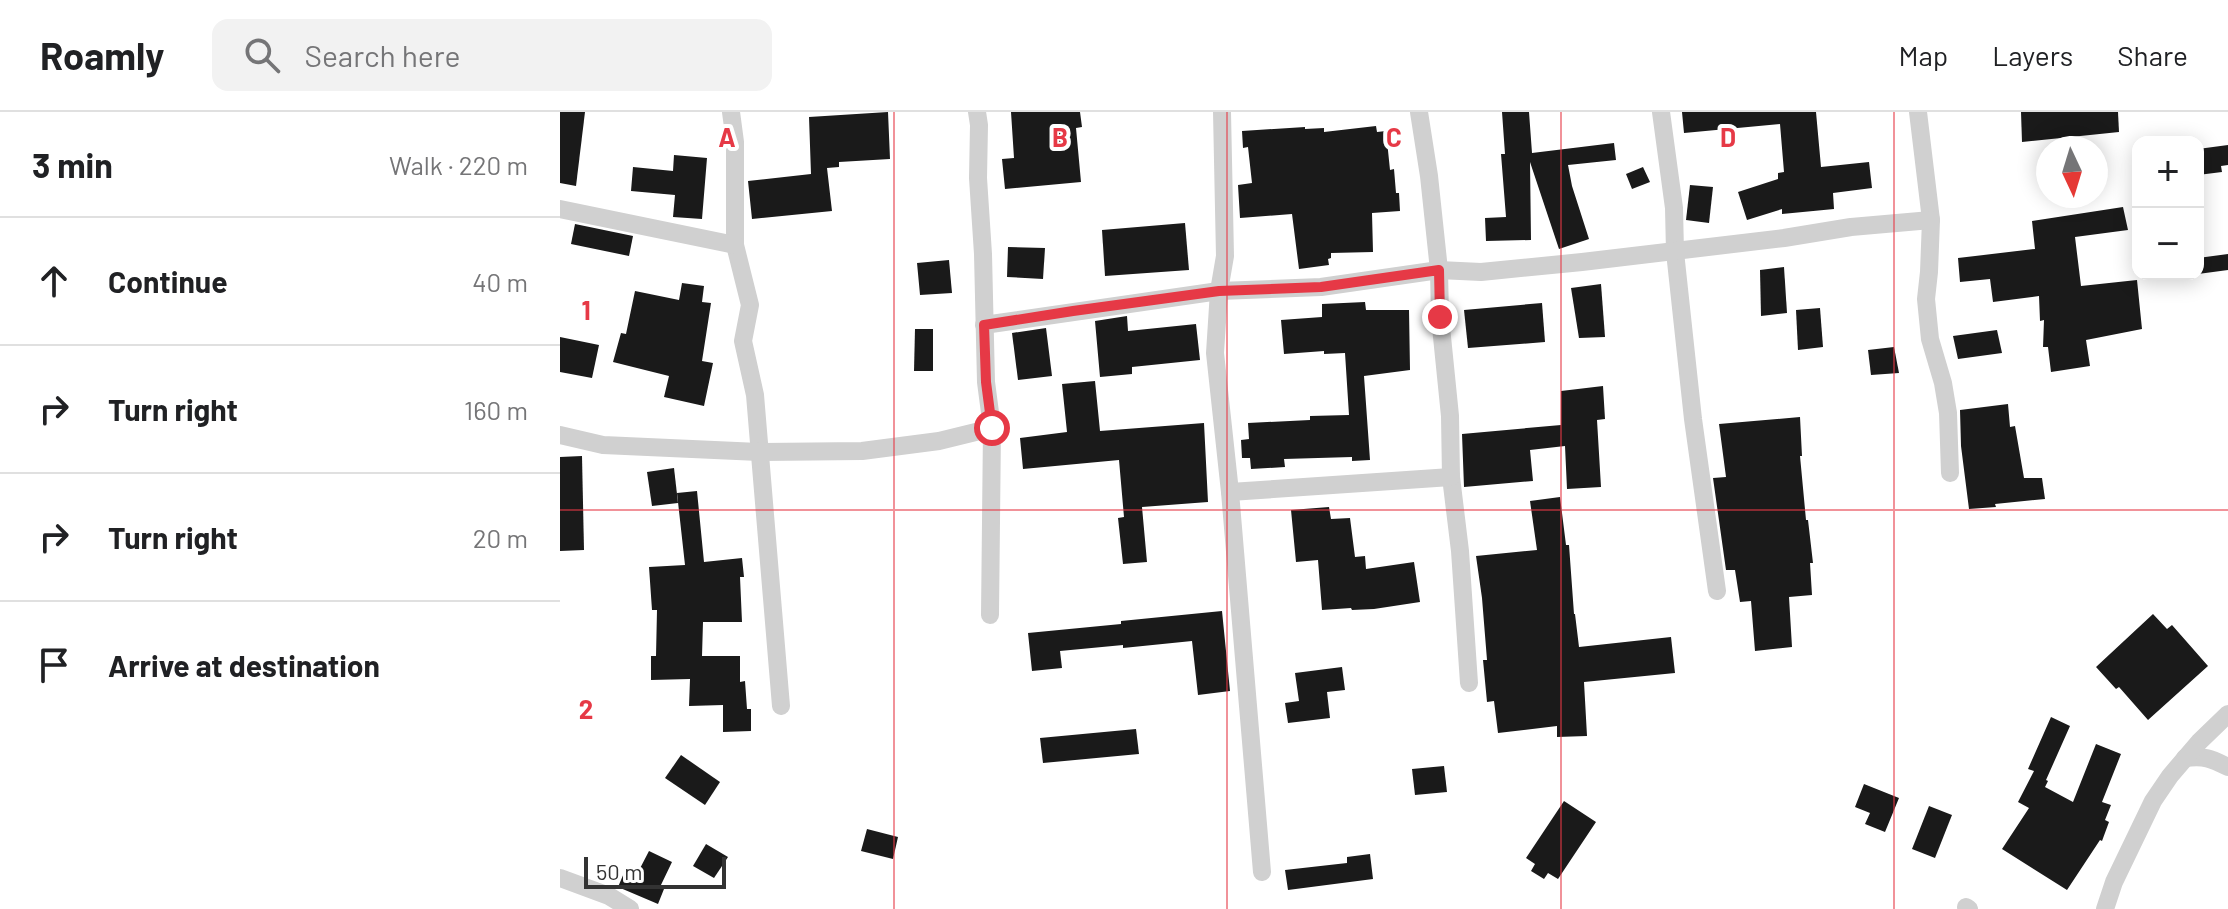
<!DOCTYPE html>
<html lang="en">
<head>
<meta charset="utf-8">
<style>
	:root { --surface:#fff; --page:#f2f2f2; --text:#202124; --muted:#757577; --line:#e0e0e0 }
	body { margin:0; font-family:Barlow,sans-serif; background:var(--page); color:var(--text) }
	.controls { position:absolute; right:24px; top:24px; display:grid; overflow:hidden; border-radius:16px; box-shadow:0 4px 20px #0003 }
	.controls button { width:72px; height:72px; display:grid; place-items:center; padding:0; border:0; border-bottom:2px solid var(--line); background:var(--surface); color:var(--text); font:40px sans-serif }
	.compass { position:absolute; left:1476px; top:24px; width:72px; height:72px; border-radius:50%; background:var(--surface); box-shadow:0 4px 20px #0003; rotate:176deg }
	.scale { position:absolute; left:24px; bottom:20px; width:142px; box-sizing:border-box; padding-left:8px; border:4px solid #333; border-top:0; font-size:22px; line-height:28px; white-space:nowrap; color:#333; -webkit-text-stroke:6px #fff; paint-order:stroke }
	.stop { position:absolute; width:24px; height:24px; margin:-18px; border:6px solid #e63946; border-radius:50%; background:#fff }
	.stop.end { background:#e63946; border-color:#fff; box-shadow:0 2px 8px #0008 }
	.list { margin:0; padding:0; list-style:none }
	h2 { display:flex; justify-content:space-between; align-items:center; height:104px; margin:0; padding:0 32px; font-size:34px }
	h2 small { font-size:26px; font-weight:400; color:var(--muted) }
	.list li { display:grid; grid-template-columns:52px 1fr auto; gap:24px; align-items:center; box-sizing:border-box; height:128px; padding:0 32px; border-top:2px solid var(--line) }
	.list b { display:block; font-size:30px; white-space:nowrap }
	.list em { font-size:26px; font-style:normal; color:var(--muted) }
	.icon { flex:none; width:44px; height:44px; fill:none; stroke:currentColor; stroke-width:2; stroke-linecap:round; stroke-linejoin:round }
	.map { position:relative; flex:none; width:1668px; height:797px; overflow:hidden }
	header { display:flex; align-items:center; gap:48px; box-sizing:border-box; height:112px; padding:0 40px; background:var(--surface); border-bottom:2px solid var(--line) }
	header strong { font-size:38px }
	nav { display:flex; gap:44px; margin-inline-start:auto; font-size:28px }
	.search { width:560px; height:72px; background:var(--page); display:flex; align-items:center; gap:20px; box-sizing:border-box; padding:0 28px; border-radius:16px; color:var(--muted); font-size:30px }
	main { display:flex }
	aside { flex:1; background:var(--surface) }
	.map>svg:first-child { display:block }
</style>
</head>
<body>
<header>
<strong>Roamly</strong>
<div class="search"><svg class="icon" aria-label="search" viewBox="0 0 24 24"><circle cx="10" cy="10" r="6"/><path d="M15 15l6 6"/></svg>Search here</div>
<nav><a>Map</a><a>Layers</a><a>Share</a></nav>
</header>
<main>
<aside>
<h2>3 min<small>Walk · 220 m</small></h2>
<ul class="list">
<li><svg class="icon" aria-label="ahead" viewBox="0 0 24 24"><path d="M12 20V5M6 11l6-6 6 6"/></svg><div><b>Continue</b></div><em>40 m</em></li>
<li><svg class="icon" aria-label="right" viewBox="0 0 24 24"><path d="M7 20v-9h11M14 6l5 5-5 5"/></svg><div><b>Turn right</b></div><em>160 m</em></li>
<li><svg class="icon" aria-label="right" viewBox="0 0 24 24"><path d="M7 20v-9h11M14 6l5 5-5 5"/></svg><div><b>Turn right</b></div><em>20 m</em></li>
<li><svg class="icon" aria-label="arrive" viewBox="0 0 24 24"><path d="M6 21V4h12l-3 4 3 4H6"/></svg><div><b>Arrive at destination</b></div></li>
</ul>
</aside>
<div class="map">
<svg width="1668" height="797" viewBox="0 0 1668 797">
	<rect width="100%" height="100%" fill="#fff"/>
	<g fill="#1a1a1a">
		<polygon points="0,0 25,0 16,74 0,71"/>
		<polygon points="328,0 330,47 279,50 279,55 267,56 272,99 192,107 188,69 251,62 249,5"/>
		<polygon points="451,0 520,0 522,15 516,16 521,70 445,77 442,47 454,46"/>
		<polygon points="942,0 969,0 972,41 1054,31 1056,48 1008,53 1012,74 1029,127 999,137 970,50 971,128 926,129 925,106 946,105 941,42 945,42"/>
		<polygon points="1122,0 1256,0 1261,55 1309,50 1312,76 1273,81 1274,97 1222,102 1222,97 1187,108 1178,80 1218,67 1218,61 1224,60 1220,12 1124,21"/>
		<polygon points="1461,0 1558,0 1559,20 1462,30"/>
		<polygon points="816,14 817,20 826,19 830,58 834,57 836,81 839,81 840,99 812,101 813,140 771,141 771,146 768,147 769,153 739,157 732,102 680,106 678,73 692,71 688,35 683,36 682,19 745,15 745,17 764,16 764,20"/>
		<polygon points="1668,33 1668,53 1661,54 1662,60 1638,63 1638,37"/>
		<polygon points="114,43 147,46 142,107 113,105 115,83 71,79 73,55 113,59"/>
		<polygon points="1083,55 1090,70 1072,77 1066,62"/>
		<polygon points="1130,73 1153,75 1149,111 1126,108"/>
		<polygon points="1563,95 1568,118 1515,125 1521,174 1577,168 1582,217 1526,228 1530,254 1491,260 1488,235 1483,235 1484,208 1480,209 1479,184 1433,190 1430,167 1400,170 1398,146 1475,137 1472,109"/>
		<polygon points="625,111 629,158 545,164 542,118"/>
		<polygon points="15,112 73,124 69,144 11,132"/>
		<polygon points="448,135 485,136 483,167 447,165"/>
		<polygon points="1668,142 1668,158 1638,162 1638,146"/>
		<polygon points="389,148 392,181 360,183 357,151"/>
		<polygon points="1224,155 1227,201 1201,204 1200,158"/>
		<polygon points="122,171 144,174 142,190 151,191 142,249 153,251 144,294 104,285 109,264 53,250 61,221 66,222 75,179 119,188"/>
		<polygon points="1041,172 1045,225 1019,226 1011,176"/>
		<polygon points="805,190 806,198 849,198 850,258 804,264 810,348 792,349 792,345 724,347 725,355 691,357 690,346 682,346 681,328 689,327 688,311 750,308 750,304 789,303 785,241 764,242 764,239 724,242 721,208 762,205 762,192"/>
		<polygon points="982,191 985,230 908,236 904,198"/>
		<polygon points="1260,196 1263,235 1238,238 1236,198"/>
		<polygon points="567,204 568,219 636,212 640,248 572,255 572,262 540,265 535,209"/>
		<polygon points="486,216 492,264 458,268 452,221"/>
		<polygon points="355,217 373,217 373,259 354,259"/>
		<polygon points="1437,218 1442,241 1398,247 1393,224"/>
		<polygon points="0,225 39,233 32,266 0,260"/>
		<polygon points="1334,235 1339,261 1311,263 1308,238"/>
		<polygon points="535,269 540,319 644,311 648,390 582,395 587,450 563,452 558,406 564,405 559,348 463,357 460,326 507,320 502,272"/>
		<polygon points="1043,274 1045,307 1037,308 1041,375 1007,377 1005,334 970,338 973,369 904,375 902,322 1001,313 1001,279"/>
		<polygon points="1448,292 1450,315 1455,314 1464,366 1482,366 1485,387 1435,392 1436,395 1409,397 1401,334 1400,298"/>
		<polygon points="1240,305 1242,344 1240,344 1246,408 1248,408 1253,451 1250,451 1252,483 1229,485 1232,535 1195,539 1191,489 1180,490 1175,458 1166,458 1153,366 1166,365 1159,312"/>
		<polygon points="22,344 24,438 0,439 0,345"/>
		<polygon points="114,356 118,391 92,394 87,360"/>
		<polygon points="137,379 144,450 182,446 184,465 180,465 182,510 143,510 142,544 180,544 180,570 185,569 187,597 191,597 191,619 163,620 163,593 129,594 130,567 91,568 91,544 96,544 97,498 92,498 89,455 125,453 117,381"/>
		<polygon points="1000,385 1006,433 1009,433 1014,502 1015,502 1019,535 1111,525 1115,561 1024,570 1027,624 997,625 997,614 938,621 934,589 927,590 923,548 927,548 922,486 916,444 977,438 970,389"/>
		<polygon points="769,395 771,407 790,406 795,445 805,444 806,457 854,450 860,490 814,497 792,498 791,496 762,498 758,448 736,450 731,398"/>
		<polygon points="662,499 670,579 638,583 632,529 563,536 563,533 500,539 502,556 472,559 468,521 561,512 561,509"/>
		<polygon points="1593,502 1607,517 1612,513 1648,554 1588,608 1559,575 1556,577 1536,555"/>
		<polygon points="782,555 785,578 767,580 770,606 728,611 725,591 739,589 735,561"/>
		<polygon points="1491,605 1510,614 1486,668 1488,669 1485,675 1513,690 1536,632 1561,642 1542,690 1551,693 1545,708 1549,710 1542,729 1540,728 1507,778 1442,737 1469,696 1458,690 1474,659 1468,657"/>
		<polygon points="576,617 579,642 483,651 480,626"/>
		<polygon points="121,643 160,670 145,693 105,666"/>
		<polygon points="884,654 887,680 855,683 852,657"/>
		<polygon points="1304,672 1339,686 1325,720 1305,712 1310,701 1295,695"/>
		<polygon points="1004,689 1036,710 998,767 988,761 984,767 971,759 975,752 966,746"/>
		<polygon points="1369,694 1392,703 1375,746 1352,737"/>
		<polygon points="307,717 338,725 333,747 301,739"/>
		<polygon points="146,732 168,745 154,766 133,754"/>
		<polygon points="89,739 112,750 100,775 104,777 98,792 58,775 64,761 75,766"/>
		<polygon points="810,742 813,767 728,778 725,758 787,751 787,745"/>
	</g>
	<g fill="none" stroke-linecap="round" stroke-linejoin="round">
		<g stroke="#d0d0d0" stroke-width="18">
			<polyline points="171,0 175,30 175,133 190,193 183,229 195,283 221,594"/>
			<polyline points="417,0 419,13 418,66 423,142 426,270 432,316 430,503"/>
			<polyline points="662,0 665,144 659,179 655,241 670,380 702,760"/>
			<polyline points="859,0 869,64 879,158 880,205 890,304 891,365 900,439 909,571"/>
			<polyline points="1101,0 1114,96 1115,140 1133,307 1157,479"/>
			<polyline points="1358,0 1371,108 1369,160 1366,187 1370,227 1383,271 1388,301 1390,361"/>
			<polyline points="0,97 175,133"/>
			<polyline points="424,213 659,179 761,175 879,158 921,160 1022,150 1224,126 1291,115 1371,108"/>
			<polyline points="0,323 43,333 199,340 302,339 379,329 432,316"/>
			<polyline points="670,380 891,365"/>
			<path d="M1625,646c20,-2 25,0 43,9"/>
			<polyline points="0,766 49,784 70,797"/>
			<polyline points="1406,795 1409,797"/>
			<polyline points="1545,797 1554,770 1593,689 1610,664 1639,630 1668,602"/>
		</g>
	</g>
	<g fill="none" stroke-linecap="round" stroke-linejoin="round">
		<polyline stroke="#e63946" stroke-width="10" points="432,316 426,270 424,213 513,199 659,179 761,175 879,158 880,205"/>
	</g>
	<path fill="none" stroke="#e63946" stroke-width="2" stroke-opacity="0.55" d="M334,0v797M667,0v797M1001,0v797M1334,0v797M0,398h1668"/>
	<g font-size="26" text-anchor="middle" font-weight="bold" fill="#e63946" stroke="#fff" stroke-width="8" stroke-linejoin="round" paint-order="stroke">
		<text x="167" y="35">A</text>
		<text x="500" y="35">B</text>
		<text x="834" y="35">C</text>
		<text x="1168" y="35">D</text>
		<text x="26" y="208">1</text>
		<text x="26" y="607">2</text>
	</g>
</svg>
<div class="controls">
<button>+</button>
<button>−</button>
</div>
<svg class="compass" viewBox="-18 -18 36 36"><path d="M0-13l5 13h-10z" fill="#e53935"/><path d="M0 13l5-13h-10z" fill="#757577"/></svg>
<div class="scale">50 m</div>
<div class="stop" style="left:432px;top:316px"></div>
<div class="stop end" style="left:880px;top:205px"></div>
</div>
</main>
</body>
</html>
